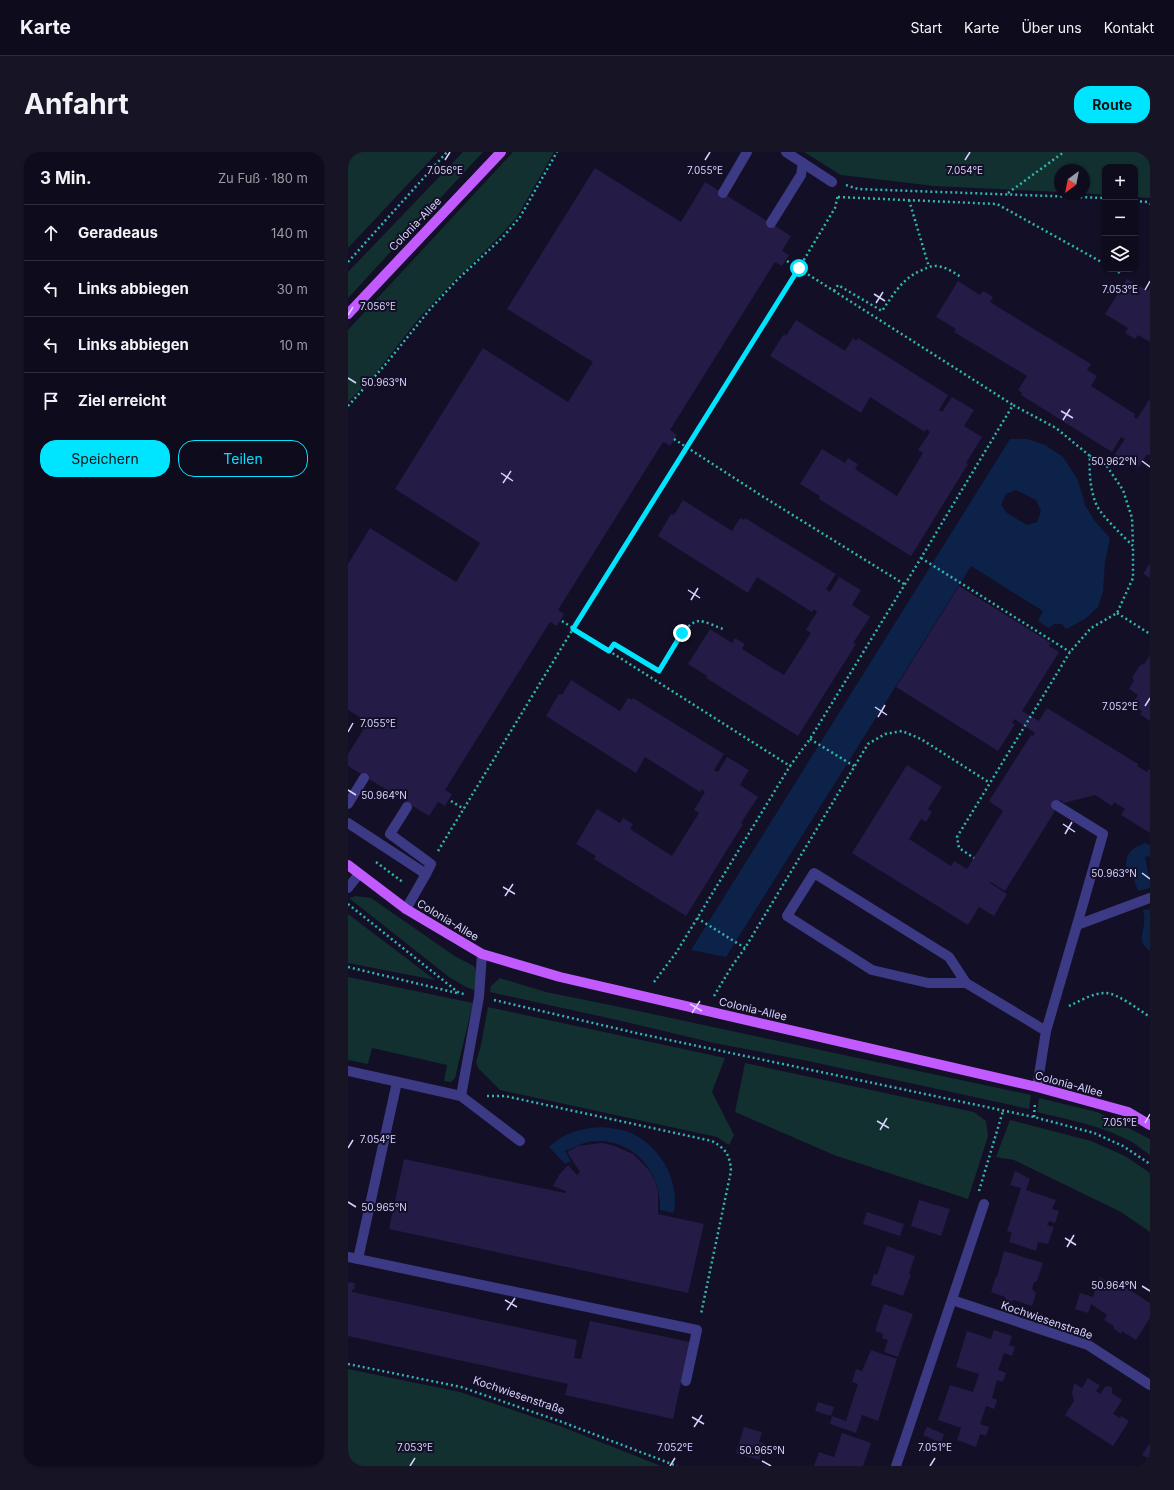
<!DOCTYPE html>
<html lang="de">
<head>
<meta charset="utf-8">
<style>
	:root { --surface:#0e0b1c; --page:#171425; --text:#f1f3f6; --muted:#9b9ba3; --line:#2e2b3b; --accent:#00e5ff }
	body { margin:0; font-family:Inter,sans-serif; background:var(--page); color:var(--text) }
	.controls { position:absolute; right:12px; top:12px; display:grid; overflow:hidden; border-radius:8px; box-shadow:0 1px 3px #0004 }
	.controls button { width:36px; height:36px; display:grid; place-items:center; padding:0; border:0; border-bottom:1px solid var(--line); background:var(--surface); color:var(--text); font:20px sans-serif }
	.compass { position:absolute; left:706px; top:12px; width:36px; height:36px; border-radius:50%; background:var(--surface); box-shadow:0 1px 3px #0004; rotate:212deg }
	.stop { position:absolute; width:12px; height:12px; margin:-9px; border:3px solid #00e5ff; border-radius:50%; background:#fff }
	.stop.end { background:#00e5ff; border-color:#fff; box-shadow:0 1px 4px #0008 }
	.list { margin:0; padding:0; list-style:none }
	h2 { display:flex; justify-content:space-between; align-items:center; height:52px; margin:0; padding:0 16px; font-size:17px }
	h2 small { font-size:13px; font-weight:400; color:var(--muted) }
	.list li { display:grid; grid-template-columns:26px 1fr auto; gap:12px; align-items:center; box-sizing:border-box; height:56px; padding:0 16px; border-top:1px solid var(--line) }
	.list b { display:block; font-size:15px; white-space:nowrap }
	.list em { font-size:13px; font-style:normal; color:var(--muted) }
	.actions { display:flex; gap:8px; padding:12px 16px }
	.actions a { flex:1; padding:9px 0; border:1px solid var(--accent); border-radius:16px; text-align:center; font-size:14px; color:var(--accent) }
	.actions .main { background:var(--accent); color:#111 }
	.icon { flex:none; width:22px; height:22px; fill:none; stroke:currentColor; stroke-width:2; stroke-linecap:round; stroke-linejoin:round }
	.map { position:relative; flex:none; width:802px; height:1314px; overflow:hidden; border-radius:16px }
	header { display:flex; align-items:center; gap:24px; box-sizing:border-box; height:56px; padding:0 20px; background:var(--surface); border-bottom:1px solid var(--line) }
	header strong { font-size:19px }
	nav { display:flex; gap:22px; margin-inline-start:auto; font-size:14px }
	.intro { display:flex; align-items:center; justify-content:space-between; box-sizing:border-box; height:96px; padding:0 24px }
	h1 { margin:0; font-size:28px }
	.button { padding:10px 18px; border-radius:16px; background:var(--accent); color:#111; font-size:14px; font-weight:700 }
	main { display:flex; gap:24px; padding:0 24px }
	aside { flex:1; background:var(--surface); border-radius:16px; box-shadow:0 1px 3px #0004 }
	.map>svg:first-child { display:block }
</style>
</head>
<body>
<header>
<strong>Karte</strong>
<nav><a>Start</a><a>Karte</a><a>Über uns</a><a>Kontakt</a></nav>
</header>
<div class="intro"><h1>Anfahrt</h1><a class="button">Route</a></div>
<main>
<aside>
<h2>3 Min.<small>Zu Fuß · 180 m</small></h2>
<ul class="list">
<li><svg class="icon" aria-label="ahead" viewBox="0 0 24 24"><path d="M12 20V5M6 11l6-6 6 6"/></svg><div><b>Geradeaus</b></div><em>140 m</em></li>
<li><svg class="icon" aria-label="left" viewBox="0 0 24 24"><path d="M17 20v-9H6M10 6l-5 5 5 5"/></svg><div><b>Links abbiegen</b></div><em>30 m</em></li>
<li><svg class="icon" aria-label="left" viewBox="0 0 24 24"><path d="M17 20v-9H6M10 6l-5 5 5 5"/></svg><div><b>Links abbiegen</b></div><em>10 m</em></li>
<li><svg class="icon" aria-label="arrive" viewBox="0 0 24 24"><path d="M6 21V4h12l-3 4 3 4H6"/></svg><div><b>Ziel erreicht</b></div></li>
</ul>
<div class="actions"><a class="main">Speichern</a><a>Teilen</a></div>
</aside>
<div class="map">
<svg width="802" height="1314" viewBox="0 0 802 1314">
	<rect width="100%" height="100%" fill="#130f26"/>
	<g fill="#12302f">
		<polygon points="0,0 90,0 0,96"/>
		<polygon points="115,0 135,0 0,146 0,120"/>
		<polygon points="165,0 206,0 169,65 147,89 99,136 72,165 24,226 0,250 0,178"/>
		<polygon points="456,0 802,0 802,46 787,45 787,15 757,15 757,43 736,41 736,18 712,18 712,40 586,34 493,23"/>
		<polygon points="8,744 23,746 108,805 126,814 129,820 128,837 126,838 118,835 101,825 1,746"/>
		<polygon points="0,762 87,828 0,811"/>
		<polygon points="0,825 125,851 107,926 103,930 96,929 99,913 24,896 20,912 0,908"/>
		<polygon points="152,826 198,840 267,854 683,943 681,957 460,909 366,891 278,870 142,840 143,834"/>
		<polygon points="140,855 377,906 364,940 386,983 381,993 369,985 152,938 130,916 128,910 133,893"/>
		<polygon points="397,911 626,960 638,969 640,984 620,1047 486,1003 387,960"/>
		<path d="M691,946l58,14 53,27v16c-6,-4 -12,-9 -18,-13 -29,-16 -63,-22 -95,-30z"/>
		<polygon points="662,968 743,989 777,1004 802,1021 802,1080 773,1060 666,1008 648,1005"/>
		<polygon points="0,1217 112,1240 212,1274 313,1314 0,1314"/>
	</g>
	<g fill="#0c2248" fill-rule="evenodd">
		<path d="M662,287h17l18,6 18,12 15,23 7,25 9,15 16,18 -5,24 -2,30 -5,15 -13,12 -19,10 -4,-5h-8l-5,4 -11,-7 5,-10 -72,-45 -245,391 -35,-7zM668,338l20,10 5,11 -4,11 -10,3 -20,-12 -6,-8 5,-11z"/>
		<path d="M797,691l5,2v11l-5,1 5,24v7l-12,3 -5,-14 -7,-8c0,-16 4,-20 19,-26z"/>
		<path d="M802,757v42c-13,-9 -7,-16 -6,-28 1,-4 0,-9 -1,-13z"/>
		<path d="M253,975c10,1 19,2 28,5 31,13 51,48 45,81l-14,-3c2,-40 -30,-75 -72,-68 -8,2 -15,6 -23,9l6,10 -6,3 -16,-17c16,-15 31,-18 52,-20z"/>
	</g>
	<g fill="#241b47">
		<polygon points="247,16 333,70 357,30 443,84 434,99 441,103 434,114 427,110 322,278 329,283 322,294 315,290 210,458 216,462 209,474 202,470 97,638 104,642 97,654 90,650 81,664 0,614 0,602 20,570 0,558 0,412 22,376 108,430 132,391 47,337 135,196 220,250 245,210 159,157"/>
		<polygon points="779,127 800,139 802,136 802,190 790,183 787,187 777,181 780,176 757,162"/>
		<polygon points="610,129 632,143 635,139 645,145 642,150 743,212 739,218 749,224 743,234 787,262 786,265 789,267 801,248 802,249 802,304 799,302 790,316 767,302 777,287 773,285 764,300 673,243 674,241 670,238 679,224 606,180 608,177 588,165"/>
		<polygon points="448,168 497,199 505,186 508,189 510,186 600,243 591,258 594,260 604,245 626,258 616,274 634,285 618,311 620,312 563,404 471,347 472,344 452,332 474,297 497,311 500,306 510,312 507,317 549,344 575,301 570,298 582,280 578,277 577,280 522,245 513,261 422,204 436,182 438,184"/>
		<polygon points="335,348 384,379 392,366 396,368 397,366 488,422 478,437 482,440 491,425 513,438 504,453 522,465 505,491 508,492 450,584 358,526 359,524 340,512 362,477 384,491 387,486 397,492 394,497 436,523 463,481 458,478 469,460 466,457 464,460 409,425 400,441 310,384 323,362 326,363"/>
		<polygon points="802,411 802,426 795,422"/>
		<polygon points="611,434 703,491 701,494 711,500 674,559 691,569 699,556 790,612 789,614 799,620 801,617 802,618 802,681 773,663 777,657 766,650 764,654 747,643 716,651 712,648 706,658 707,659 657,739 643,730 642,731 659,742 646,764 631,755 620,773 504,701 559,613 594,635 580,657 584,660 578,670 573,667 561,687 603,714 606,709 619,717 655,659 641,649 683,583 685,584 687,581 666,567 664,571 667,572 650,599 548,535"/>
		<polygon points="802,503 802,569 792,562 794,559 784,553 790,543 781,537 786,528 784,526 792,513 796,512"/>
		<polygon points="223,528 272,559 280,546 284,548 285,546 376,602 366,618 370,620 379,605 401,618 392,633 410,645 393,671 395,672 338,764 246,707 248,704 228,692 249,657 272,671 275,666 285,672 282,677 324,704 351,661 346,658 357,640 354,637 352,640 297,605 288,621 198,564 211,542 214,543"/>
		<polygon points="253,991 264,993 285,1002 301,1018 307,1029 310,1039 310,1062 356,1072 340,1141 41,1077 56,1007 217,1041 218,1039 205,1034 211,1023 220,1013 229,1023 232,1020 219,1000 230,994"/>
		<polygon points="667,1019 682,1027 678,1038 708,1048 704,1057 711,1059 707,1071 701,1069 699,1073 706,1075 700,1092 690,1090 688,1099 661,1090 664,1081 659,1079 673,1036 662,1033"/>
		<polygon points="571,1048 602,1057 593,1084 563,1074"/>
		<polygon points="519,1060 556,1072 552,1084 515,1072"/>
		<polygon points="539,1094 567,1104 561,1122 563,1122 555,1144 523,1133 526,1122 529,1123"/>
		<polygon points="656,1099 695,1111 689,1129 686,1130 684,1137 688,1141 684,1154 666,1148 663,1150 659,1148 657,1145 643,1140 648,1124 649,1125"/>
		<polygon points="752,1125 774,1139 777,1135 802,1151 802,1166 788,1188 774,1179 773,1182 765,1176 766,1174 756,1168 759,1163 743,1152 740,1161 727,1157 732,1141 745,1145"/>
		<polygon points="0,1130 7,1131 6,1138 4,1137 4,1140 229,1188 226,1206 233,1207 242,1169 342,1190 325,1267 217,1243 220,1232 0,1184"/>
		<polygon points="536,1152 565,1162 550,1205 536,1200 540,1188 534,1186 535,1182 527,1179"/>
		<polygon points="646,1178 664,1184 661,1193 667,1195 664,1204 656,1201 650,1218 658,1221 655,1230 649,1228 644,1246 649,1248 646,1257 638,1254 632,1272 641,1275 638,1284 632,1282 628,1295 609,1288 613,1276 590,1268 602,1233 625,1240 631,1222 608,1215 619,1179 643,1187"/>
		<polygon points="523,1198 549,1207 530,1269 514,1263 508,1281 482,1272 484,1264 498,1269 510,1232 504,1230 508,1217 514,1219"/>
		<polygon points="740,1226 752,1234 748,1239 752,1242 757,1235 762,1234 764,1236 764,1241 774,1248 765,1262 772,1266 773,1264 781,1269 765,1294 717,1263 726,1249 724,1242 726,1231 734,1236"/>
		<polygon points="470,1250 486,1255 483,1264 467,1259"/>
		<polygon points="396,1275 414,1280 411,1290 417,1292 411,1308 388,1301"/>
		<polygon points="579,1275 596,1282 593,1291 575,1283"/>
		<polygon points="494,1281 523,1291 515,1314 466,1314 471,1300 486,1305"/>
		<polygon points="802,1291 802,1307 794,1303"/>
	</g>
	<g fill="none" stroke-linecap="round" stroke-linejoin="round">
		<g stroke="#2fb8b0" stroke-width="2.5" stroke-dasharray="2 3" stroke-linecap="butt">
			<polyline points="498,33 510,37 757,46"/>
			<polyline points="660,41 716,0"/>
			<polyline points="490,45 649,52 757,112"/>
			<polyline points="561,48 581,115"/>
			<polyline points="787,49 799,50 802,52"/>
			<polyline points="439,109 665,253"/>
			<polyline points="0,110 99,0"/>
			<polyline points="766,117 772,121"/>
			<path d="M486,139l4,-6 44,26c11,-16 20,-32 38,-40 5,-2 9,-5 15,-5 9,0 18,6 26,11"/>
			<polyline points="0,254 37,213 83,156 110,127 155,85 172,65 209,0"/>
			<polyline points="326,287 414,344 556,432"/>
			<polyline points="742,304 756,310 775,338 784,366 785,393"/>
			<polyline points="573,406 722,500"/>
			<polyline points="769,461 802,482"/>
			<path d="M214,469l228,145 20,-27 111,-181 92,-153 43,23 34,28c-1,17 0,34 7,50 6,11 26,30 36,40v32l-16,35 -26,15 -21,24 -113,185 2,11 15,10"/>
			<path d="M261,499l4,-7 46,27c7,-13 25,-49 40,-50 6,0 18,6 24,8"/>
			<polyline points="462,587 506,614"/>
			<polyline points="103,649 116,657"/>
			<polyline points="90,699 225,477 451,116 487,56 490,43"/>
			<polyline points="28,710 56,731"/>
			<polyline points="0,752 111,841 116,842"/>
			<polyline points="349,766 397,796"/>
			<polyline points="0,815 109,841"/>
			<polyline points="306,830 328,801 442,614"/>
			<polyline points="366,844 384,814 397,796 520,592 537,582 554,579 573,587 642,631"/>
			<polyline points="146,848 288,881 686,965 746,981 775,994 802,1012"/>
			<path d="M721,854c11,-5 24,-13 36,-13 13,0 34,17 45,24"/>
			<path d="M139,944h18l207,45c14,8 18,14 19,30l-30,143"/>
			<polyline points="686,965 687,950"/>
			<polyline points="631,1039 655,959"/>
			<polyline points="0,1212 113,1235 214,1270 329,1314"/>
		</g>
		<g stroke="#3d3a85" stroke-width="10">
			<polyline points="438,0 484,30"/>
			<polyline points="375,41 399,0"/>
			<polyline points="423,71 453,23 455,11"/>
			<polyline points="0,652 16,626"/>
			<polyline points="708,653 755,682 729,773"/>
			<polyline points="59,655 42,682 83,712 78,722"/>
			<polyline points="0,671 78,722 58,757"/>
			<polyline points="0,736 11,722"/>
			<polyline points="618,831 601,805 466,721 439,764 524,818 580,831 618,831 698,879 689,935"/>
			<polyline points="698,879 729,773 802,746"/>
			<polyline points="0,919 113,944 131,845 134,802"/>
			<polyline points="113,944 172,989"/>
			<polyline points="0,1105 349,1178 338,1229"/>
			<polyline points="10,1107 49,930"/>
			<polyline points="604,1148 740,1193 802,1233"/>
			<polyline points="548,1314 636,1052"/>
		</g>
		<g stroke="#c25bff" stroke-width="10">
			<polyline points="0,162 153,0"/>
			<polyline points="0,713 58,757 134,802 212,825 689,935 780,960 802,973"/>
		</g>
	</g>
	<g fill="none" stroke-linecap="round" stroke-linejoin="round">
		<polyline stroke="#00e5ff" stroke-width="5" points="334,481 311,519 266,492 261,499 225,477 451,116"/>
	</g>
	<path fill="none" stroke="#d9d4ff" stroke-width="1.5" d="M97,8l5,-8M357,8l5,-8M617,8l5,-8M797,138l5,-9M526,142l11,7M528,151l7,-11M0,163l5,-8M0,226l8,5M713,259l12,7M715,268l7,-11M794,309l8,6M153,321l12,8M155,331l8,-12M340,438l12,8M343,448l7,-12M797,554l5,-8M527,555l12,8M530,565l7,-12M0,580l5,-9M0,638l8,5M715,672l12,8M717,682l7,-12M794,721l8,6M155,735l12,7M157,744l8,-12M342,852l12,7M344,861l8,-12M529,969l12,7M797,971l5,-9M532,978l7,-12M0,996l5,-8M0,1050l8,5M717,1086l11,7M719,1095l7,-12M794,1134l8,5M157,1148l12,7M159,1158l8,-12M344,1265l12,7M346,1275l8,-12M414,1309l9,5M62,1314l5,-8M322,1314l5,-8M582,1314l5,-8"/>
	<g text-anchor="middle" dominant-baseline="central" stroke-width="4" stroke-linejoin="round" paint-order="stroke">
		<g font-size="11" fill="#d9d4ff" stroke="#130f26">
			<text transform="translate(67 72) rotate(-46)">Colonia-Allee</text>
			<text transform="translate(100 768) rotate(31)">Colonia-Allee</text>
			<text transform="translate(405 857) rotate(13)">Colonia-Allee</text>
			<text transform="translate(721 932) rotate(15)">Colonia-Allee</text>
			<text transform="translate(699 1168) rotate(19)">Kochwiesenstraße</text>
			<text transform="translate(171 1243) rotate(19)">Kochwiesenstraße</text>
		</g>
	</g>
	<g font-size="10" text-anchor="middle" fill="#d9d4ff" stroke="#130f26" stroke-width="4" stroke-linejoin="round" paint-order="stroke">
		<text x="97" y="22">7.056°E</text>
		<text x="357" y="22">7.055°E</text>
		<text x="617" y="22">7.054°E</text>
		<text x="772" y="141">7.053°E</text>
		<text x="30" y="158">7.056°E</text>
		<text x="36" y="234">50.963°N</text>
		<text x="766" y="313">50.962°N</text>
		<text x="772" y="558">7.052°E</text>
		<text x="30" y="575">7.055°E</text>
		<text x="36" y="647">50.964°N</text>
		<text x="766" y="725">50.963°N</text>
		<text x="772" y="974">7.051°E</text>
		<text x="30" y="991">7.054°E</text>
		<text x="36" y="1059">50.965°N</text>
		<text x="766" y="1137">50.964°N</text>
		<text x="67" y="1299">7.053°E</text>
		<text x="327" y="1299">7.052°E</text>
		<text x="587" y="1299">7.051°E</text>
		<text x="414" y="1302">50.965°N</text>
	</g>
</svg>
<div class="controls">
<button>+</button>
<button>−</button>
<button><svg class="icon" aria-label="layers" viewBox="0 0 24 24"><path d="M12 4l9 5-9 5-9-5zM3 14l9 5 9-5"/></svg></button>
</div>
<svg class="compass" viewBox="-18 -18 36 36"><path d="M0-13l5 13h-10z" fill="#e53935"/><path d="M0 13l5-13h-10z" fill="#9b9ba3"/></svg>
<div class="stop" style="left:451px;top:116px"></div>
<div class="stop end" style="left:334px;top:481px"></div>
</div>
</main>
</body>
</html>
